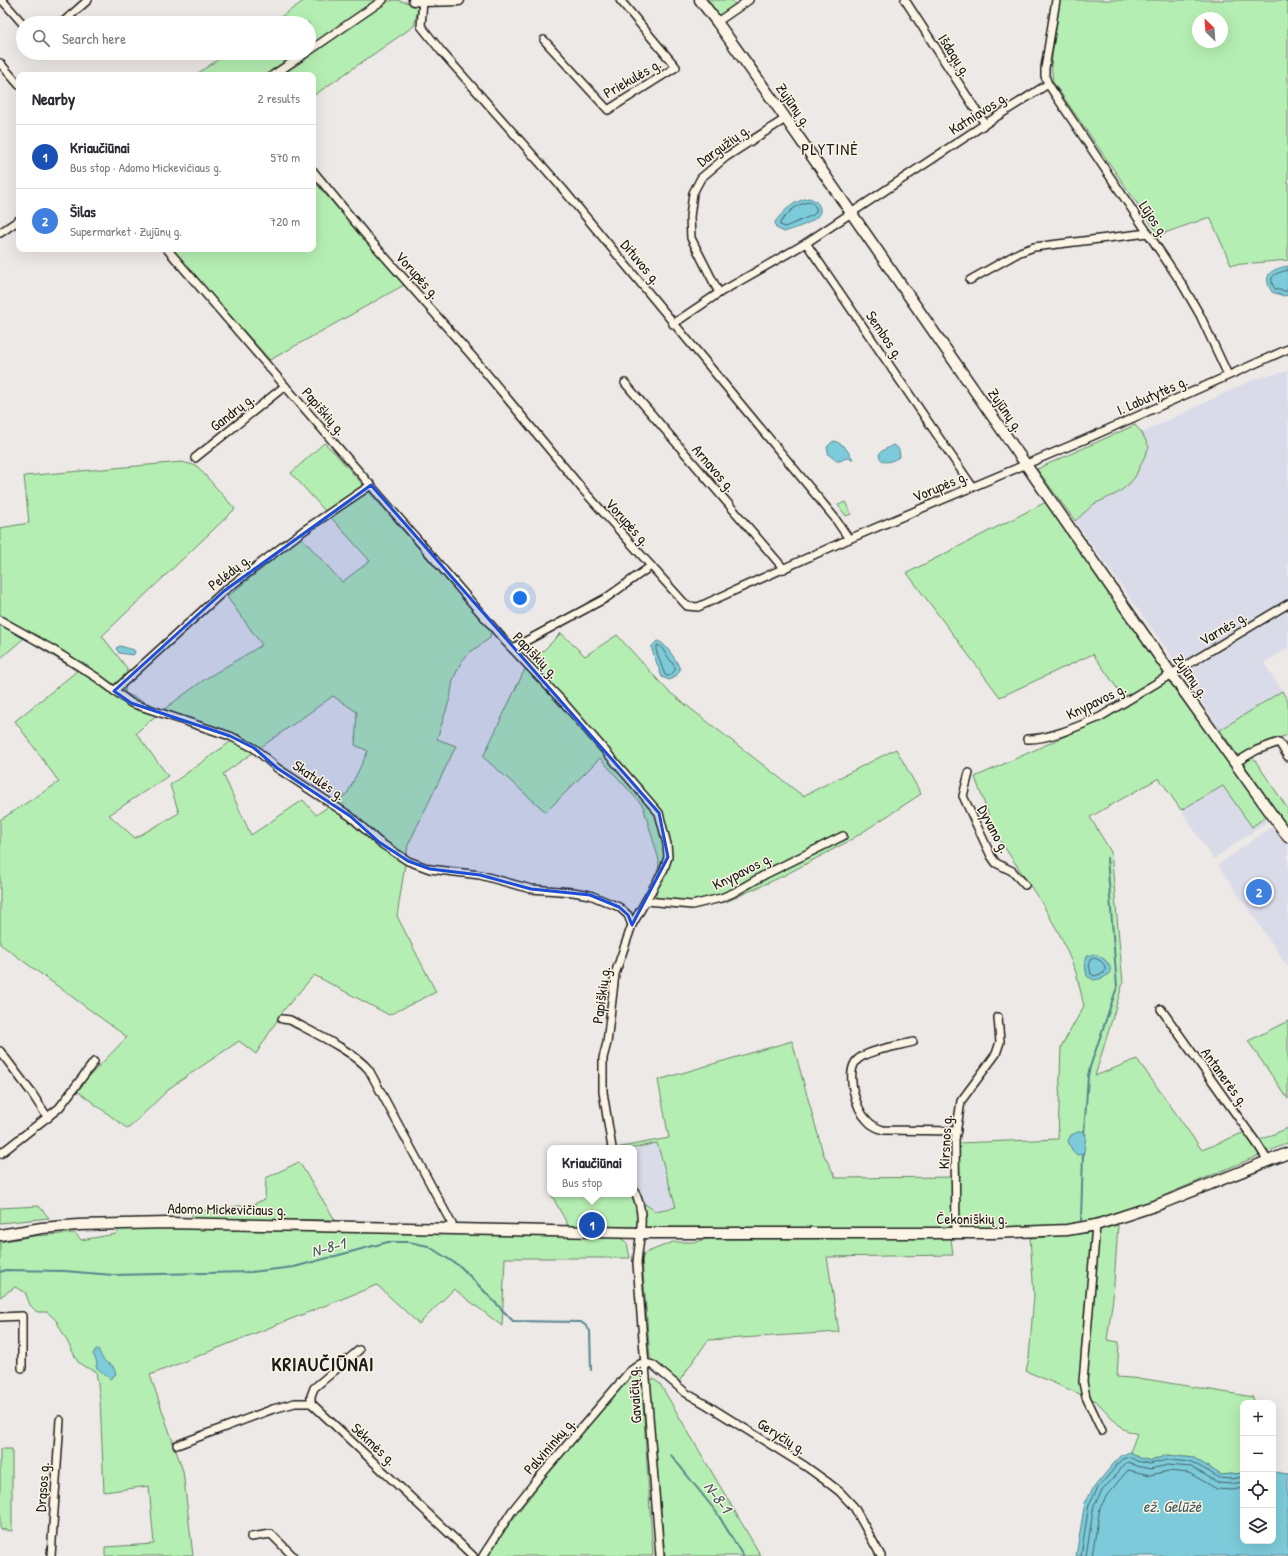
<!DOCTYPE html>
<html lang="en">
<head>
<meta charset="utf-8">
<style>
	:root { --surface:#fff; --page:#f7f7f7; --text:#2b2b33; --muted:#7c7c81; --line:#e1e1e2; --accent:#1f6fb2 }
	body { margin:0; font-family:"Patrick Hand",sans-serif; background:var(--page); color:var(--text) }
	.controls { position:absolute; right:12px; bottom:12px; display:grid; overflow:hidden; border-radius:8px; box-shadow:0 4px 16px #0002 }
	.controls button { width:36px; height:36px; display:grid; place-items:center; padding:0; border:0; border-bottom:1px solid var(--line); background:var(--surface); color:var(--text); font:20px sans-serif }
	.compass { position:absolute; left:1192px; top:12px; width:36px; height:36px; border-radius:50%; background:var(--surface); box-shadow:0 4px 16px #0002; rotate:335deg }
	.you { position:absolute; left:520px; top:598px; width:14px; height:14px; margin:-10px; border:3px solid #fff; border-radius:50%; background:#1a73e8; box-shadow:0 0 0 6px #1a73e833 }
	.badge { display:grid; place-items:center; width:26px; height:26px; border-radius:50%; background:var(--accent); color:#fff; font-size:13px; font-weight:700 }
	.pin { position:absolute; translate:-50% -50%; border:2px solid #fff; box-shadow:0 1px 4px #0006 }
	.popup { position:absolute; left:547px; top:1145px; width:90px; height:52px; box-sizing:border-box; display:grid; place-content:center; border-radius:8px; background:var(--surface); filter:drop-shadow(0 1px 3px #0005); font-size:13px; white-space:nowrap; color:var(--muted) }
	.popup b { font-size:15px; color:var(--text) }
	.popup::after { content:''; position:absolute; left:50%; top:100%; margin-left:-8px; border:8px solid transparent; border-top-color:var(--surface) }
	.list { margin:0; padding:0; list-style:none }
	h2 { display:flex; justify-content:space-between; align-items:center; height:52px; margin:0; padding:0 16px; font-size:17px }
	h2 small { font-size:13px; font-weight:400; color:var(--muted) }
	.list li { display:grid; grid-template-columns:26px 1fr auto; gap:12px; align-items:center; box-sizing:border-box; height:64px; padding:0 16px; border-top:1px solid var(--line) }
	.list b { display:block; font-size:15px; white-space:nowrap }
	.list p { margin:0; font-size:13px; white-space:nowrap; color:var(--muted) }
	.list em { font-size:13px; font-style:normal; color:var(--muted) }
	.icon { flex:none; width:22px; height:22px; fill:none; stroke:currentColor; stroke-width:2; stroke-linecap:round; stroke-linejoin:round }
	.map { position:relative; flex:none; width:1288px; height:1556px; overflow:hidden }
	.search { position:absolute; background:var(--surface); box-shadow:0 4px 16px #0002; left:16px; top:16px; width:300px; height:44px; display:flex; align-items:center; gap:10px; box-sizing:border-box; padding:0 14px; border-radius:22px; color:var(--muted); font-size:15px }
	.panel { position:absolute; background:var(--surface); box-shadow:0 4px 16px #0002; left:16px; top:72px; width:300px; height:180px; border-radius:8px }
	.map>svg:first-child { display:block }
</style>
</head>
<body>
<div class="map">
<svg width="1288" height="1556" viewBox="0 0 1288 1556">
	<rect width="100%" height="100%" fill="#ede9e6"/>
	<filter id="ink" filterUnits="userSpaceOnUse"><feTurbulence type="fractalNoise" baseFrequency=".025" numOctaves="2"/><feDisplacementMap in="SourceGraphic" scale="8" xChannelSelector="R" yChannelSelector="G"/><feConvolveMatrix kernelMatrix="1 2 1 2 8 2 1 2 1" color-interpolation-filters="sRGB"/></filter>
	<g filter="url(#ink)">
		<g fill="#dadbe8">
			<polygon points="1288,371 1288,648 1264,663 1282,691 1220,730 1177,664 1075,521 1094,504 1118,493 1135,477 1149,447 1142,433 1254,379"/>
			<polygon points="1223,785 1252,827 1268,815 1268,819 1264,824 1213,859 1181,810"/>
			<polygon points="1270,828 1275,828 1281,831 1288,842 1288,967 1218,865"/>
			<polygon points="657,1143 676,1207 655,1211 642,1202 634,1178 634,1149"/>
		</g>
		<g fill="#b5eeb2" stroke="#688567" fill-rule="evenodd">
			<polygon points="305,0 387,0 389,1 396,0 419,5 414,26 313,96 313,75 195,75 228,53 309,53 309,23 272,23"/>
			<polygon points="705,0 732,0 736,6 719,19"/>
			<path d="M1060,0h228v260l-57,5 -21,-48 -51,18 -106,-153 -2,-18zM1198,18h24v24h-24z"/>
			<polygon points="313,180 404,285 270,360 171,249 313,249"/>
			<polygon points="1135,425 1142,433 1149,447 1135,477 1129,484 1118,493 1094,504 1075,521 1037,469"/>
			<path d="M324,443l10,9 150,171 7,8 -1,7 -21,15 -8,9 -8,18 -3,18 -13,41 19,7 -48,99 -11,71 39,76 -47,23 -75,-40 -31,36 -27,43 -17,-13 -68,46 -43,42 -52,-39 51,-53 -127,-93v-124l59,-38 -44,-61 62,-50 -53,-33 -24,21v-131l29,-5 -5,-47 158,-14 15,4 38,43 -133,127 25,32 -2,25 38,17 42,-31 57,-34 -35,-48 74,-60 41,45 28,-21 -79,-88zM333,696l24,16 -2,33 13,6 -21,43 -31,21 -13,-15 -52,35 -28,-61zM160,712l41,10 39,13 -70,50 9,28 -44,25 -26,-23 59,-39 -32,-43z"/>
			<polygon points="845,502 851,514 846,516 838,505"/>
			<path d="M1046,502l222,313 -16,12 -29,-41 -42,24 -22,-32 -69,39 21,35 12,131 -28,93 42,-17 65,91 50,-21 8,11 28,-12v15l-151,64 -38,12 -35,7 -96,2 -399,-1 -18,-33h83v-16l8,24 13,9 21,-4 -19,-64 -23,5h-18l53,-10 -11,-58 134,-39 31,112 13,25 124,-1 -1,-34 99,-4 3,-92 23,-41 -8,-34 -16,-37 -17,-30 -48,-72 -20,-56 128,-58 26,-14 -36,-51 -93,43 -93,-124zM1101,956l8,8 -22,12 -2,-13z"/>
			<polygon points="561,633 585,656 617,635 668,691 803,796 896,749 921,794 849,841 783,876 726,902 687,907 656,898 659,860 643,806 600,758 546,812 483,757 525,669"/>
			<polygon points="1282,691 1288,701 1288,735 1268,741 1248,750 1288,809 1288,827 1220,730"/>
			<polygon points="1288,1021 1288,1099 1248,1041"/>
			<polygon points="299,1162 335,1220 192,1219 192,1212 254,1204 265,1199 266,1178"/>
			<polygon points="39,1206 49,1218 0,1223 0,1208"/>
			<polygon points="1118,1225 1113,1298 1107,1340 1119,1342 1117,1377 1145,1379 1253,1397 1254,1403 1243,1403 1243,1473 1221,1475 1194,1458 1167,1455 1151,1461 1139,1458 1130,1452 1137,1434 1123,1429 1096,1401 1026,1371 1029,1358 1034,1295 1030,1238 1070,1235"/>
			<polygon points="171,1227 619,1237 627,1243 630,1258 505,1258 502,1326 454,1289 419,1324 377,1285 150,1375 183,1471 193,1556 105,1556 105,1547 154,1544 149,1486 104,1492 100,1399 96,1371 85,1367 78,1362 56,1320 47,1312 37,1312 30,1305 25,1292 15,1287 0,1297 0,1242 34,1236 75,1233 81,1240 116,1234 121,1228"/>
			<polygon points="951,1238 953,1255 827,1257 839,1332 708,1340 678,1383 650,1358 642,1259 645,1253 673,1242 696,1242 707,1239"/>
			<path d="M639,1370l2,2 12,184h-166c44,-66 97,-125 147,-185z"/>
			<polygon points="654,1379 660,1384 761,1556 665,1556 649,1380"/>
			<polygon points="0,1449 12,1449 12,1531 0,1529"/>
		</g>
		<g fill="#7dcbda" stroke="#56858e">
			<path d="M809,198c6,2 10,5 11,11 2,12 -27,20 -36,23l-8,-4 -1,-6c9,-12 19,-21 34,-24z"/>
			<path d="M1288,266v29l-4,1 -12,-4c-11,-18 0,-23 16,-26z"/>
			<polygon points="835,441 844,446 853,459 846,458 840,461 837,461 829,455 827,447 832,442"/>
			<path d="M893,445c5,1 8,7 6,12 -8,5 -18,9 -20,-3l3,-3z"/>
			<path d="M657,641c8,1 21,21 23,29l-4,6 -7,4 -7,-3 -10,-27v-4z"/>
			<polygon points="120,646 134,650 135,653 133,655 119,653 116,648"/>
			<path d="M1094,954c8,2 24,14 12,22 -3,3 -8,3 -12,4l-7,-4 -2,-13 2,-7z"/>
			<polygon points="1081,1131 1084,1132 1086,1134 1084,1152 1083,1154 1077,1155 1072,1150 1068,1141 1071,1135"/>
			<path d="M96,1349h2c5,10 4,12 15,17l3,8 -6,5 -14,-12 1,-5 -4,-8z"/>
			<polygon points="1130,1452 1139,1458 1151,1461 1167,1455 1194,1458 1221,1475 1243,1473 1243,1541 1273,1541 1273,1472 1288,1474 1288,1556 1076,1556 1085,1502 1095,1486 1120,1456"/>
		</g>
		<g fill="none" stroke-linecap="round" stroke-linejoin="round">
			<g stroke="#436268" stroke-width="1">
				<path d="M810,202c4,2 7,5 6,10l-3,3 -28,12 -5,-2v-2c7,-10 17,-20 30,-21z"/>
				<path d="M1288,270c-11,3 -22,5 -13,19l9,2h4"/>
				<polygon points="658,645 661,647 675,667 675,670 671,675 668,676 665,675 656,650"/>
				<path d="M1094,958c7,2 14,7 10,15l-10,3 -3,-2 -2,-10 1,-4z"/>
				<polyline points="1081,1556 1089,1504 1098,1488 1122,1459 1129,1457 1137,1461 1150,1464 1167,1460 1192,1462 1220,1478 1231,1479 1243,1477"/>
				<polyline points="1086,1556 1094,1505 1102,1491 1126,1463 1129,1462 1136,1466 1150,1469 1168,1465 1191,1467 1219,1483 1231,1484 1243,1482"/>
				<polyline points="1092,1556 1100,1508 1107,1495 1128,1470 1150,1475 1168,1471 1189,1473 1217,1489 1232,1490 1243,1488"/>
			</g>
			<g stroke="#56858e" stroke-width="2">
				<polyline points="1285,0 1288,2"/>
				<polyline points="1084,1134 1088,1076 1090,1067 1117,987 1107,858"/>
				<polyline points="1081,1220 1083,1153"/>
				<polyline points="0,1272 6,1270 64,1271 113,1275 251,1272 294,1267 388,1242 409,1242 428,1246 461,1267 513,1321 581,1322 586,1326 590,1331 591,1370"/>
				<polyline points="671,1455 717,1513 743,1556"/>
			</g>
			<g stroke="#1c1c1c" stroke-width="10">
				<g id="minor">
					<polyline points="2,0 23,24"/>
					<polyline points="905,0 985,124"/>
					<polyline points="1056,0 1045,68 1045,76 1048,84 1182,284 1200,315 1228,375"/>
					<polyline points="423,1 421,26 441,51 562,188 834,517 849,539"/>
					<polyline points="717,22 749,0"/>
					<polyline points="62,23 88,0"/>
					<polyline points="544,40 608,110 676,67 620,0"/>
					<polyline points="309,51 383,0"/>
					<polyline points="0,63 19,85"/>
					<polyline points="273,75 306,53"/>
					<polyline points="313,171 364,233 472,356 584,491 687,606 698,607 849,539 1086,439 1288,349"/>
					<polyline points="0,233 19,220"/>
					<polyline points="806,243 972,486"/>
					<polyline points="167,249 504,640 564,703 659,813 667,844 668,857 664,869 632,925 615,974 607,1043 603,1058 603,1092 612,1148"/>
					<polyline points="970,280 1020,252 1034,247 1148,233"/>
					<polyline points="719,293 691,238 690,217 693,193 701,178 726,157 785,119"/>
					<polyline points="673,324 719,293 806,243 982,126 1048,84"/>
					<polyline points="625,383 784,569"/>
					<polyline points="195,458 285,386"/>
					<polyline points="0,620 50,648 96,677 131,703 230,736 254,748 277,768 350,816 379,842 408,861 430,869 480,875 531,889 573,892 590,895 619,907 628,915 632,925"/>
					<polyline points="513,648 606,598 651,566"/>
					<polyline points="114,691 224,591 303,531 371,485"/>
					<path d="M1027,739c21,1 54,-14 73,-22l188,-113"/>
					<polyline points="1235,763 1257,750 1279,742 1288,757"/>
					<polyline points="969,773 963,796 991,856 996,863 1012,871 1025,885"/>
					<polyline points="646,901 692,905 721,898 733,893 766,874 843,836"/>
					<polyline points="1161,1009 1258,1145 1268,1161"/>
					<path d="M282,1019l8,1c22,12 65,32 79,50l85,158"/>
					<path d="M913,1042c-15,4 -45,8 -56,18 -12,13 -1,49 10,60 4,5 10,8 16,10l74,1"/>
					<polyline points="0,1051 31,1092 48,1118"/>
					<polyline points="0,1154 59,1108 94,1062"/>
					<path d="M634,1190c13,25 5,47 3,73l23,293"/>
					<polyline points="1096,1225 1083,1382 1086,1397 1102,1431"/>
					<polyline points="956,1233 955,1140 961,1101 996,1054 1000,1042 998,1017"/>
					<polyline points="0,1317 22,1316 22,1368"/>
					<polyline points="359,1350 314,1388 311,1396 311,1403 473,1556"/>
					<polyline points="177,1445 273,1409 295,1403 311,1403"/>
					<polyline points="251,1537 271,1534 293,1556"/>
					<polyline points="51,1556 60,1420"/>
					<polyline points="483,1556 512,1511 536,1481 630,1371 640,1364 645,1363 653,1365 686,1393 707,1405 805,1466 826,1481 840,1492 854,1507 881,1556"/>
				</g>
			</g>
			<g stroke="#1c1c1c" stroke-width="13">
				<g id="secondary">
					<polyline points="414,0 423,1 459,0"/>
					<polyline points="700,0 717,22 777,106 1172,675 1288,837"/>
					<polyline points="0,1235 42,1228 78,1225 168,1223 642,1233 993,1233 1067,1230 1096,1225 1160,1204 1288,1153"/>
				</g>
			</g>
			<use href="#minor" stroke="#fcf5e5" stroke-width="7"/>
			<use href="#secondary" stroke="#fcf5e5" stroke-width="10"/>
		</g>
	</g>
	<path fill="#1d4ed8" fill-opacity="0.2" stroke="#1d4ed8" stroke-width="3" stroke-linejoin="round" d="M371,485l288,328 9,44 -36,68 -4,-10 -9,-8 -29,-12 -59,-6 -51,-14 -50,-6 -22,-8 -29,-19 -29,-26 -73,-48 -23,-20 -24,-12 -99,-33 -17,-12 110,-100z"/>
	<g text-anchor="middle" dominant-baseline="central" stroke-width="3" stroke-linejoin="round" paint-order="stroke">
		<g font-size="15" fill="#1c1c1c" stroke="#fcf5e5">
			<text transform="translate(955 55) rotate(57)">Išdagų g.</text>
			<text transform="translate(632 78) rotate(-30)">Priekulės g.</text>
			<text transform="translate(794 105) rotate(55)">Zujūnų g.</text>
			<text transform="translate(978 113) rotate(-33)">Katniavos g.</text>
			<text transform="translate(723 145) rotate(-36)">Dargužių g.</text>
			<text transform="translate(1154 219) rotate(56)">Lūjos g.</text>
			<text transform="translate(641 262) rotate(50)">Dituvos g.</text>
			<text transform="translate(418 275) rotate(48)">Vorupės g.</text>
			<text transform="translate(885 335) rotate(56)">Sembos g.</text>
			<text transform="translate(1152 395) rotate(-24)">I. Labutytės g.</text>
			<text transform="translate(1006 410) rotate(55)">Zujūnų g.</text>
			<text transform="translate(324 411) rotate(49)">Papiškių g.</text>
			<text transform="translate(232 412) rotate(-38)">Gandrų g.</text>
			<text transform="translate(714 468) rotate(49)">Arnavos g.</text>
			<text transform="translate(940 486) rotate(-23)">Vorupės g.</text>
			<text transform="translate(628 522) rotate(48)">Vorupės g.</text>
			<text transform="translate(229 572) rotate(-38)">Pelėdų g.</text>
			<text transform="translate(1223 628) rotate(-31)">Varnės g.</text>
			<text transform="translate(536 655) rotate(46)">Papiškių g.</text>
			<text transform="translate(1191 676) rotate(55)">Zujūnų g.</text>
			<text transform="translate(1096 701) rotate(-26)">Knypavos g.</text>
			<text transform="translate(319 780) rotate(34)">Skatulės g.</text>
			<text transform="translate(994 829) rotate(62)">Dyvano g.</text>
			<text transform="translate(742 871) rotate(-27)">Knypavos g.</text>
			<text transform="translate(601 995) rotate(-82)">Papiškių g.</text>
			<text transform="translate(1225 1077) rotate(54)">Antanerės g.</text>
			<text transform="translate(945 1142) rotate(-87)">Kirsnos g.</text>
			<text transform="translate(227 1209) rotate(1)">Adomo Mickevičiaus g.</text>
			<text x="972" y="1218">Čekoniškių g.</text>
			<text transform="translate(634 1395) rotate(-94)">Gavaičių g.</text>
			<text transform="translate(782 1436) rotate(32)">Geryčių g.</text>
			<text transform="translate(374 1444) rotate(43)">Sėkmės g.</text>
			<text transform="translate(549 1446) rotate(-49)">Palvininkų g.</text>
			<text transform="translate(42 1487) rotate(-86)">Drąsos g.</text>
		</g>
		<g font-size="16" font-style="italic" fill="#3e595e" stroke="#fcf5e5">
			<text transform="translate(328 1247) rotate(-15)">N-8-1</text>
			<text transform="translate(718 1497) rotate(53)">N-8-1</text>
			<text x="1172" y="1506">ež. Gelūžė</text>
		</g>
		<g font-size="17" letter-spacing="1" fill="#1c1c1c" stroke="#fcf5e5">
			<text x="830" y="148">PLYTINĖ</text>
		</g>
		<g font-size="19" font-weight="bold" letter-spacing="1" fill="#1c1c1c" stroke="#fcf5e5">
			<text x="323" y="1364">KRIAUČIŪNAI</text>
		</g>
	</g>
</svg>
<div class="controls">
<button>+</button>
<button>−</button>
<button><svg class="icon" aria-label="locate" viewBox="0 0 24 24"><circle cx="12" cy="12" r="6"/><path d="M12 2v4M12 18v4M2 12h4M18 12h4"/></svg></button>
<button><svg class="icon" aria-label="layers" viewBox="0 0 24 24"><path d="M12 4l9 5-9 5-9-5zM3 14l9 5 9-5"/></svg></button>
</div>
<svg class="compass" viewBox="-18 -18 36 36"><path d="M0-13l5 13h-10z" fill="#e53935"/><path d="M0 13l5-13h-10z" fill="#7c7c81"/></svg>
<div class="you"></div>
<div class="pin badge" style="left:592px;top:1225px;background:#1a4fb4">1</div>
<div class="popup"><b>Kriaučiūnai</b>Bus stop</div>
<div class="pin badge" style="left:1259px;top:892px;background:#3f7fe0">2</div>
<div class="search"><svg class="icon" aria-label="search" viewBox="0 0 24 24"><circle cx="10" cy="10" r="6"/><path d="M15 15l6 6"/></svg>Search here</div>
<section class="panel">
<h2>Nearby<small>2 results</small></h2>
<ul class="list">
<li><span class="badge" style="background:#1a4fb4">1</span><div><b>Kriaučiūnai</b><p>Bus stop · Adomo Mickevičiaus g.</p></div><em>570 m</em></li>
<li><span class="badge" style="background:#3f7fe0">2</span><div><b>Šilas</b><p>Supermarket · Zujūnų g.</p></div><em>720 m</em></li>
</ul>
</section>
</div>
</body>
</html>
